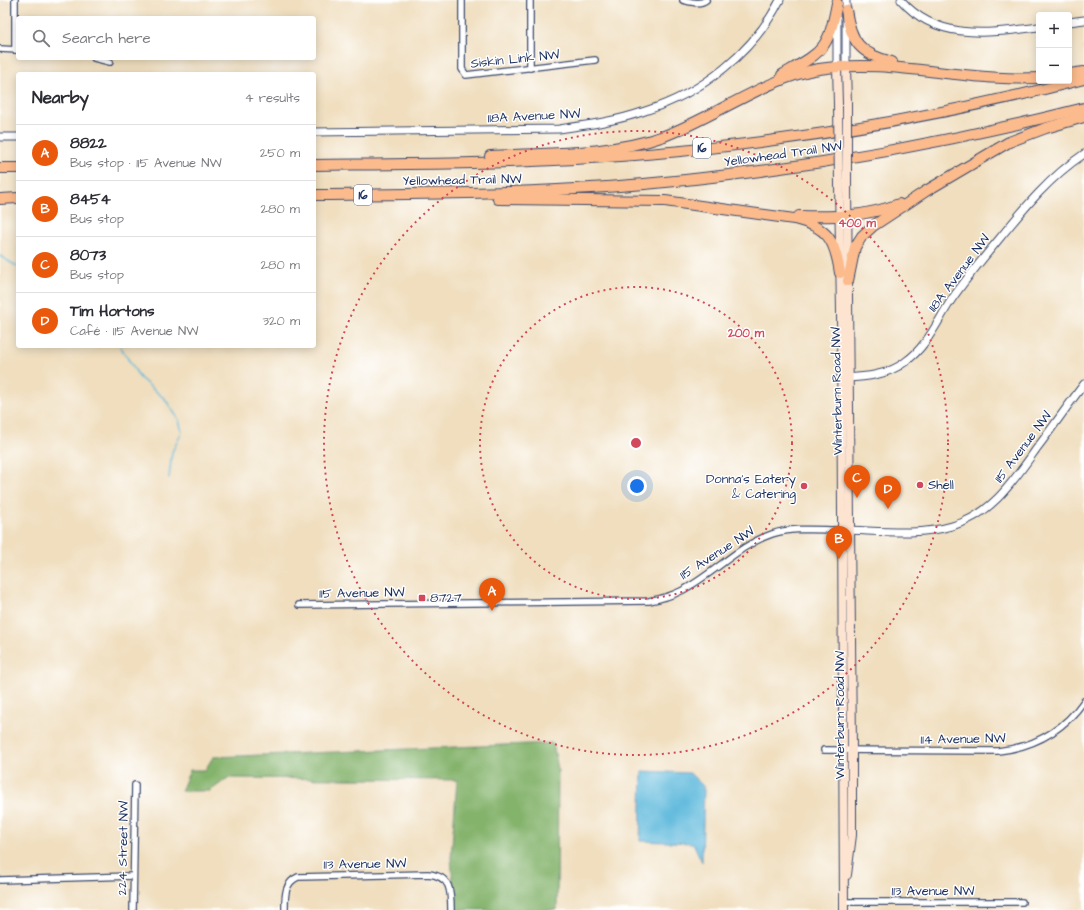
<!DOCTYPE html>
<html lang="en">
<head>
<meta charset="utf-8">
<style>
	:root { --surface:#fff; --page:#f2f2f3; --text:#2b2b33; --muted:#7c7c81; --line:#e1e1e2; --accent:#ea580c }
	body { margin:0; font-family:"Architects Daughter",sans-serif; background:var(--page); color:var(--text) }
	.controls { position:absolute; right:12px; top:12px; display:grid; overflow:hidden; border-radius:4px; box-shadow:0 2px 10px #0003 }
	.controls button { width:36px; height:36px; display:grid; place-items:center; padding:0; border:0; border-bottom:1px solid var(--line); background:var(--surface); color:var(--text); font:20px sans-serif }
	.you { position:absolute; left:637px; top:486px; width:14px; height:14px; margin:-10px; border:3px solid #fff; border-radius:50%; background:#1a73e8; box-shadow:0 0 0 6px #1a73e833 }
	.badge { display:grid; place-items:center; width:26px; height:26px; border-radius:50%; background:var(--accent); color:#fff; font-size:13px; font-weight:700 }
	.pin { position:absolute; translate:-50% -33px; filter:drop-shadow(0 1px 2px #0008) }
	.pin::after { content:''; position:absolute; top:21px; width:14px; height:12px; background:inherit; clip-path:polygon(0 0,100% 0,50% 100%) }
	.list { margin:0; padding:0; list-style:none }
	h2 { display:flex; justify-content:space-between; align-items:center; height:52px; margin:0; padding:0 16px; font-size:17px }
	h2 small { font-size:13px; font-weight:400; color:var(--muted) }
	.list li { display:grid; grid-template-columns:26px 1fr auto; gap:12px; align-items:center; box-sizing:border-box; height:56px; padding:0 16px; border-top:1px solid var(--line) }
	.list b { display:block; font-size:15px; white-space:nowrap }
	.list p { margin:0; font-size:13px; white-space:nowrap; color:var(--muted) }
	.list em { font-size:13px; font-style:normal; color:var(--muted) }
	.icon { flex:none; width:22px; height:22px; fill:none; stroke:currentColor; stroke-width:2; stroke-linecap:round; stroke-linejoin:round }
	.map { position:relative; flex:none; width:1084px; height:910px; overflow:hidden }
	.search { position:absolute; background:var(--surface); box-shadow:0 2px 10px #0003; left:16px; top:16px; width:300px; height:44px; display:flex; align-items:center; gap:10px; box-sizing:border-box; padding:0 14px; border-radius:4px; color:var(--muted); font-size:15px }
	.panel { position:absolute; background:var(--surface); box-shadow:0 2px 10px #0003; left:16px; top:72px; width:300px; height:276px; border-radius:4px }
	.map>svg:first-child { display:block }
</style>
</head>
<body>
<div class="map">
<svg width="1084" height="910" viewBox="0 0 1084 910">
	<rect width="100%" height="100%" fill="#fff"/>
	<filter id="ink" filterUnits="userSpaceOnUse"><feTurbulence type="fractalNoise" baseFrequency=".025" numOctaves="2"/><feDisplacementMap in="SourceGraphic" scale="8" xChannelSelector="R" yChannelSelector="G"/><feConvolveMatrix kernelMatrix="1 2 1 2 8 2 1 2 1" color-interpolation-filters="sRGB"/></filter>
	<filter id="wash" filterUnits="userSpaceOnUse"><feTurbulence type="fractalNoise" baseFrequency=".012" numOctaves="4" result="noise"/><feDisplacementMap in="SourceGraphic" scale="16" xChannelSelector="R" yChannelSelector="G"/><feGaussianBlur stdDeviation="0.9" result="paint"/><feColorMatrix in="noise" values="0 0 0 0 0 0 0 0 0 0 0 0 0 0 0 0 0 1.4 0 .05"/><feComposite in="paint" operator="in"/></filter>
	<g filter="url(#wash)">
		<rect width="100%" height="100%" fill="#f0debe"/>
		<polygon fill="#84b36c" stroke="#507165" points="553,743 558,769 557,910 455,910 451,858 457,780 228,778 210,791 181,791 190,770 205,770 213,757"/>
		<polygon fill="#5fb9dc" stroke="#3d749d" points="642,771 690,773 704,787 702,862 693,843 640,841"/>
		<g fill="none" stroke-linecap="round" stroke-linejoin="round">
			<g stroke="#5fb9dc" stroke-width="1.5">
				<polyline points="0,256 18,267"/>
				<polyline points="120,346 140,378 165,399 179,420 182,432 172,452 169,478"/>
			</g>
		</g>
	</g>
	<g filter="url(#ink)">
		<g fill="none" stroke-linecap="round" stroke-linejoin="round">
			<g stroke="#3b496c" stroke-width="8">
				<g id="minor">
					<polyline points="462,0 462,69 466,75 595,60"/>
					<polyline points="530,0 530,68"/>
					<path d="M683,0c8,2 17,5 23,0"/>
					<polyline points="0,49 18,50"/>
					<polyline points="15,50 15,0"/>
					<polyline points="94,58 110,62"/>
					<path d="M299,605l350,-4c11,-2 22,-5 32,-10 32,-16 56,-45 91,-57 21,-7 47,-4 70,-4"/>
					<path d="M824,750l174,1c37,-4 65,-20 86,-50"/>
					<polyline points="0,880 133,876"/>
					<polyline points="844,902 1022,902"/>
					<polyline points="133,910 135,785"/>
					<path d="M285,910c0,-13 -1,-27 13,-33l130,-3c23,2 23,17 23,36"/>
				</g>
			</g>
			<g stroke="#3b496c" stroke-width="9">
				<g id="tertiary">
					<path d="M901,0c36,42 89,33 138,27"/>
					<polyline points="837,18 837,67"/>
					<polyline points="1069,22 1084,20"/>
					<polyline points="846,66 846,0"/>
					<path d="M314,132l245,-3c29,-4 58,-8 86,-18 57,-18 108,-58 135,-111"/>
					<polyline points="0,137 18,137"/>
					<path d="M845,378c21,-1 43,-3 60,-16 22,-15 33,-42 47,-63 13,-19 28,-37 43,-55 27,-33 53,-66 89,-90"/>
					<path d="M846,530c34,1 72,6 106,-4 40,-11 62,-46 85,-78 16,-21 31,-43 47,-64"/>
				</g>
			</g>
			<g stroke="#3b496c" stroke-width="10">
				<g id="secondary">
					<polyline points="846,66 847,104"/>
					<polyline points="837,67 838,104"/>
					<polyline points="847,183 852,750 852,835 847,875"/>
					<polyline points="839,184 841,313 844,910"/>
				</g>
			</g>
			<g stroke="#3b496c" stroke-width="12">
				<g id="motorway">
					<path d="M846,10c5,32 14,44 46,52"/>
					<polyline points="1069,74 1084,72"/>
					<path d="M782,75c41,-24 46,-24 55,-72"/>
					<path d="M490,156c55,-3 121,-1 174,-20 49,-18 104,-59 155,-67 62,-10 122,7 184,9 12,1 24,0 36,0"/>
					<path d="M314,165c92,-1 185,-1 277,-7 166,-10 333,-37 493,-79"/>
					<polyline points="0,168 18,168"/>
					<path d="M314,195c98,-1 195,-1 293,-8 161,-12 320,-39 477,-79"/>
					<polyline points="0,199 18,198"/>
					<path d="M498,199l167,2 129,18c34,8 41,21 46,54"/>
					<path d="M799,216c35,1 66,1 100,-12"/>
					<polyline points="848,281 855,247 862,236 873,226 926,191 1009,142 1046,128 1084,117"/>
				</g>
			</g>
			<use href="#minor" stroke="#fff" stroke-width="5.5"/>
			<use href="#tertiary" stroke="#fff" stroke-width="7"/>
			<use href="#secondary" stroke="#fde4d1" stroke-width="8"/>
			<use href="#motorway" stroke="#fbbb8d" stroke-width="10"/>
			<g stroke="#3b496c" stroke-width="10" stroke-linecap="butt">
				<g id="secondary-bridge">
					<polyline points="838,104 839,184"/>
					<polyline points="847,104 847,183"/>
				</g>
			</g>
			<use href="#secondary-bridge" stroke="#fde4d1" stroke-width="8"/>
		</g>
	</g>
	<g fill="none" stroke="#d1495b" stroke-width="2" stroke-dasharray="2 4">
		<circle cx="636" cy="443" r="156"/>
		<circle cx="636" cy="443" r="312"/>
	</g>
	<g fill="#d1495b" stroke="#fff" stroke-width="1.5">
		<circle cx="920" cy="485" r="4"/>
		<circle cx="804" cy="486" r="4"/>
		<rect x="418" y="594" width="8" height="8" rx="2"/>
	</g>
	<g text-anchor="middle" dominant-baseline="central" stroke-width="3" stroke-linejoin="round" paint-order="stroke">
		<g fill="#fff" stroke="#5f6d8e" stroke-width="1">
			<rect x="693" y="138" width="18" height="20" rx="3"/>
			<rect x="354" y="185" width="18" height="20" rx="3"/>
		</g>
		<g font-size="12" font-weight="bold" fill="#1b2f5e">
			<text x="702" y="148">16</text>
			<text x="363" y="195">16</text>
		</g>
		<g font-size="13" fill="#1b2f5e" stroke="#fff">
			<text transform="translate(515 59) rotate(-6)">Siskin Link NW</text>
			<text transform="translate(534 116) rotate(-3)">118A Avenue NW</text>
			<text transform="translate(783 154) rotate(-8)">Yellowhead Trail NW</text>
			<text transform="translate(462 180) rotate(-1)">Yellowhead Trail NW</text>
			<text transform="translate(959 273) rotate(-53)">118A Avenue NW</text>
			<text transform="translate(837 391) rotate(-91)">Winterburn Road NW</text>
			<text transform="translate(1023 447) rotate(-53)">115 Avenue NW</text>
			<text transform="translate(717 553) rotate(-33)">115 Avenue NW</text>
			<text transform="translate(362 593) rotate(-1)">115 Avenue NW</text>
			<text transform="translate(840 715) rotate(-90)">Winterburn Road NW</text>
			<text transform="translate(963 739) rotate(-1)">114 Avenue NW</text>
			<text transform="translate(123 848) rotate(-89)">224 Street NW</text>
			<text transform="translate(365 864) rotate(-1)">113 Avenue NW</text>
			<text x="933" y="891">113 Avenue NW</text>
		</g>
		<g font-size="13" fill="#1b2f5e" stroke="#fff" text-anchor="start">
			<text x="796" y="479" text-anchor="end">Donna’s Eatery<tspan x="796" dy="15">&amp; Catering</tspan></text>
			<text x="928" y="485">Shell</text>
			<text x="430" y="598">8727</text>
		</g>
	</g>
	<circle cx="636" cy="443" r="6" fill="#d1495b" stroke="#fff" stroke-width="2"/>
	<g font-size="12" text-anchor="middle" font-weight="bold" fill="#d1495b" stroke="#fff" stroke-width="3" stroke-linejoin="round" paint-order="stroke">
		<text x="857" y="227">400 m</text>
		<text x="746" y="337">200 m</text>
	</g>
</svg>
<div class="controls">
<button>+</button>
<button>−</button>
</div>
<div class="you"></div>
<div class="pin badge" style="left:492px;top:611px">A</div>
<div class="pin badge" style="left:839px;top:559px">B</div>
<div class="pin badge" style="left:857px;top:498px">C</div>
<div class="pin badge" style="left:888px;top:509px">D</div>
<div class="search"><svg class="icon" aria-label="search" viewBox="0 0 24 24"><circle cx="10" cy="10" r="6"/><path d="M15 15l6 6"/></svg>Search here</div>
<section class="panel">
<h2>Nearby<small>4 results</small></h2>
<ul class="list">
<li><span class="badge">A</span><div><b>8822</b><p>Bus stop · 115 Avenue NW</p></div><em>250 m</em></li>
<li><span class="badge">B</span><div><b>8454</b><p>Bus stop</p></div><em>280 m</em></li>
<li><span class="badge">C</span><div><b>8073</b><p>Bus stop</p></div><em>280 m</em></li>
<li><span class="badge">D</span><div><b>Tim Hortons</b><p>Café · 115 Avenue NW</p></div><em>320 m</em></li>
</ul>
</section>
</div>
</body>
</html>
